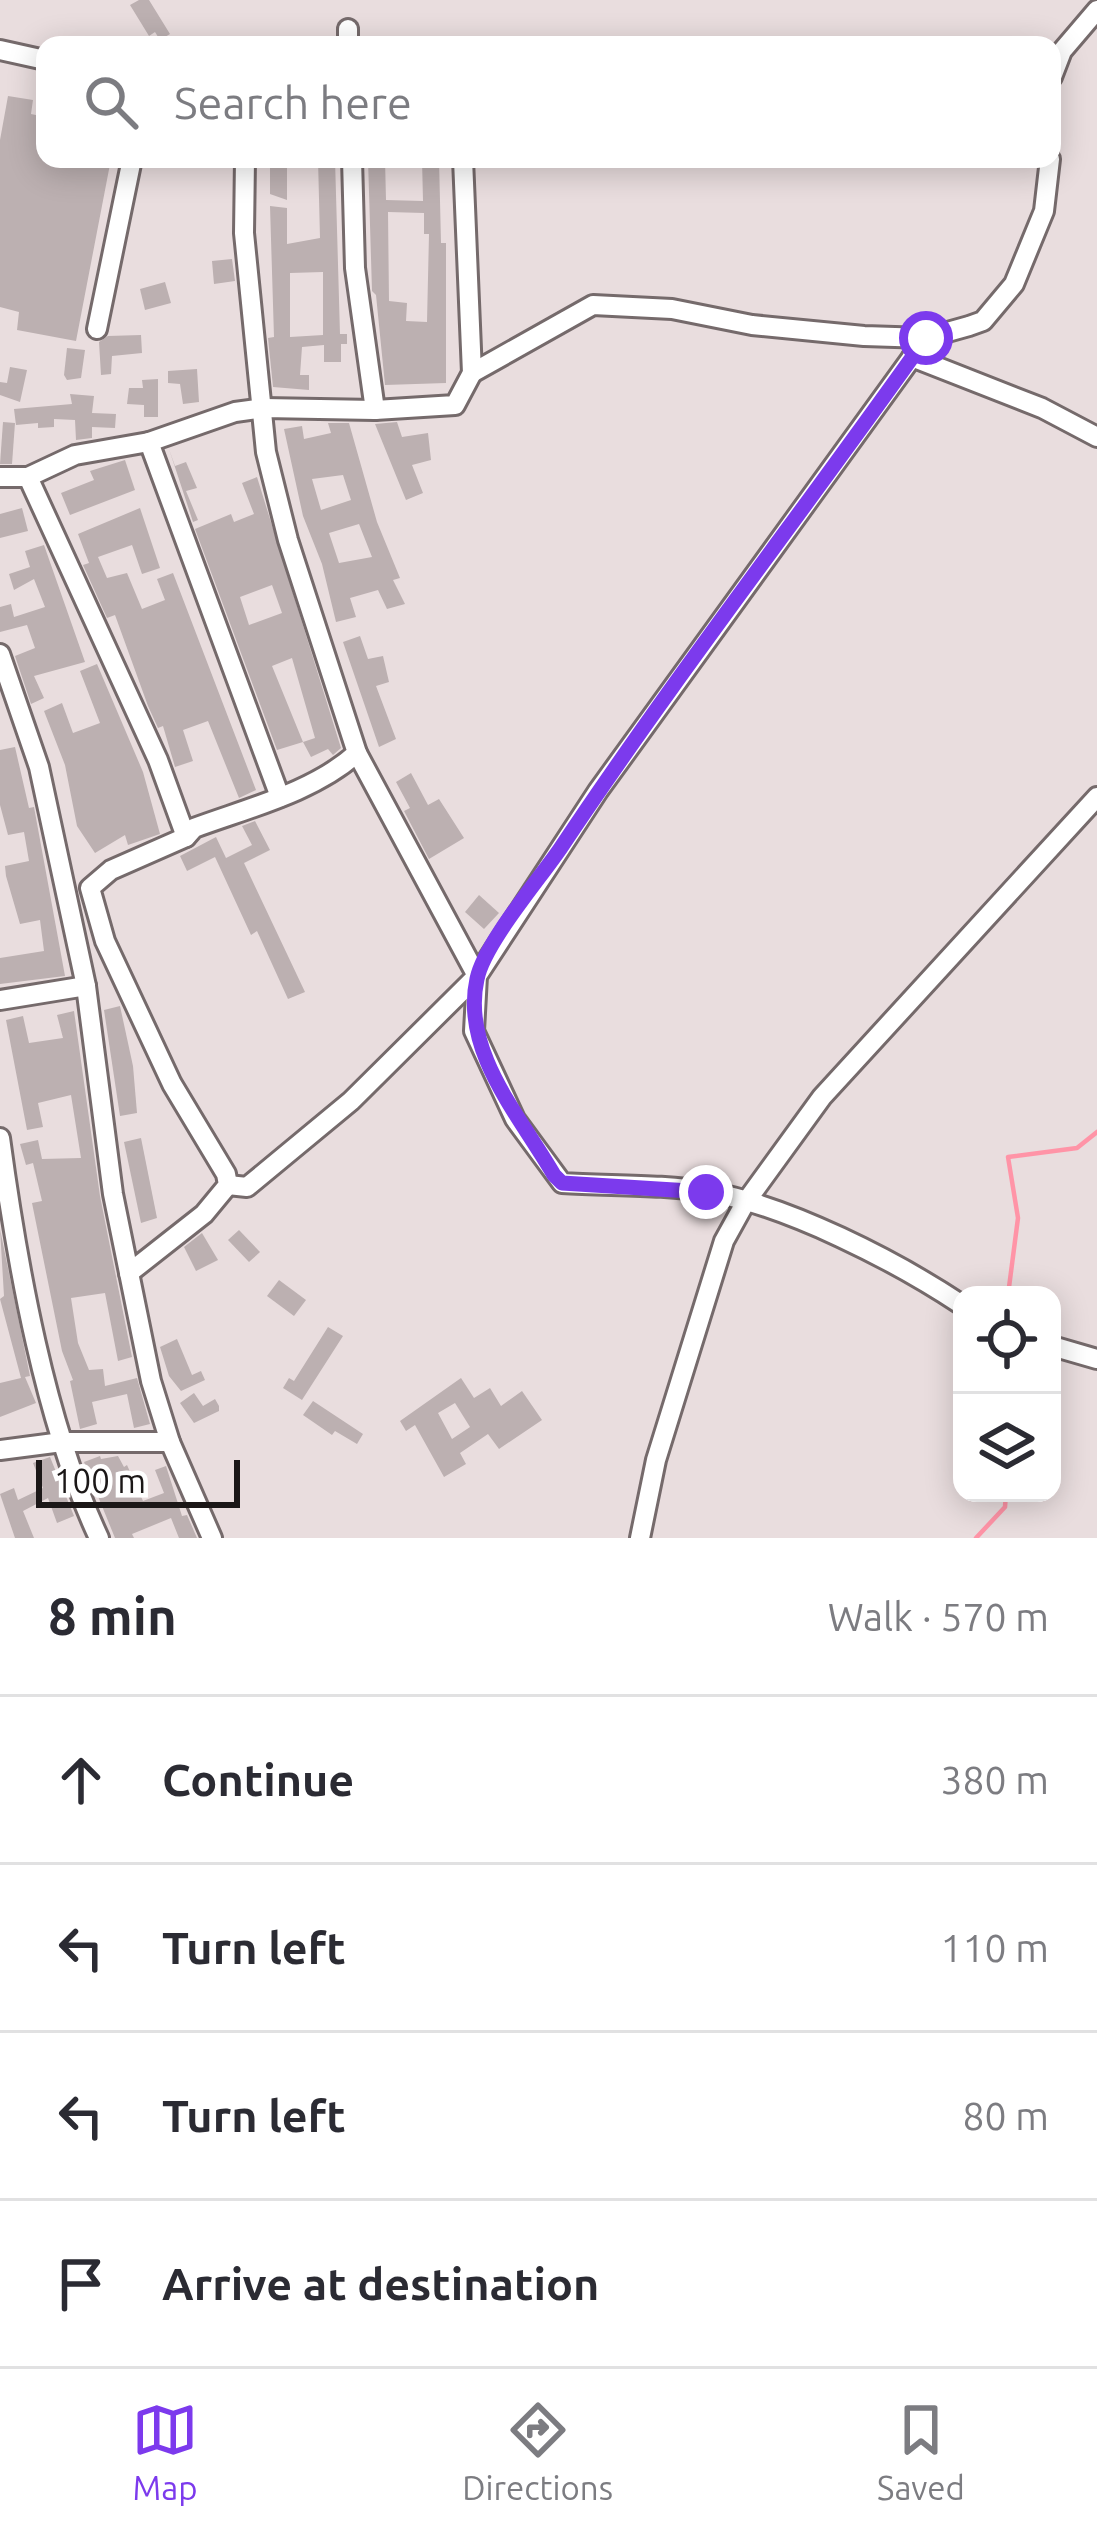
<!DOCTYPE html>
<html lang="en">
<head>
<meta charset="utf-8">
<style>
	:root { --surface:#fff; --page:#f2f2f3; --text:#2b2b33; --muted:#7c7c81; --line:#e1e1e2; --accent:#7c3aed }
	body { margin:0; font-family:Ubuntu,sans-serif; background:var(--page); color:var(--text) }
	.controls { position:absolute; right:36px; bottom:36px; display:grid; overflow:hidden; border-radius:24px; box-shadow:0 6px 30px #0003 }
	.controls button { width:108px; height:108px; display:grid; place-items:center; padding:0; border:0; border-bottom:3px solid var(--line); background:var(--surface); color:var(--text); font:60px sans-serif }
	.scale { position:absolute; left:36px; bottom:30px; width:204px; box-sizing:border-box; padding-left:12px; border:6px solid #1b1717; border-top:0; font-size:33px; line-height:42px; white-space:nowrap; color:#1b1717; -webkit-text-stroke:9px #fff; paint-order:stroke }
	.stop { position:absolute; width:36px; height:36px; margin:-27px; border:9px solid #7c3aed; border-radius:50%; background:#fff }
	.stop.end { background:#7c3aed; border-color:#fff; box-shadow:0 3px 12px #0008 }
	.list { margin:0; padding:0; list-style:none }
	h2 { display:flex; justify-content:space-between; align-items:center; height:156px; margin:0; padding:0 48px; font-size:51px }
	h2 small { font-size:39px; font-weight:400; color:var(--muted) }
	.list li { display:grid; grid-template-columns:78px 1fr auto; gap:36px; align-items:center; box-sizing:border-box; height:168px; padding:0 48px; border-top:3px solid var(--line) }
	.list b { display:block; font-size:45px; white-space:nowrap }
	.list em { font-size:39px; font-style:normal; color:var(--muted) }
	.icon { flex:none; width:66px; height:66px; fill:none; stroke:currentColor; stroke-width:2; stroke-linecap:round; stroke-linejoin:round }
	.map { position:relative; flex:none; width:1097px; height:1538px; overflow:hidden }
	.search { position:absolute; background:var(--surface); box-shadow:0 6px 30px #0003; left:36px; right:36px; top:36px; height:132px; display:flex; align-items:center; gap:30px; box-sizing:border-box; padding:0 42px; border-radius:24px; color:var(--muted); font-size:45px }
	.sheet { height:828px; background:var(--surface) }
	nav { display:flex; justify-content:space-around; align-items:center; box-sizing:border-box; height:168px; border-top:3px solid var(--line); background:var(--surface); font-size:33px; color:var(--muted) }
	nav a { display:grid; justify-items:center; gap:6px }
	nav .on { color:var(--accent) }
	.map>svg:first-child { display:block }
</style>
</head>
<body>
<div class="map">
<svg width="1097" height="1538" viewBox="0 0 1097 1538">
	<rect width="100%" height="100%" fill="#e9ddde"/>
	<g fill="none" stroke-linecap="round" stroke-linejoin="round">
		<g stroke="#ff94a7" stroke-width="4.5">
			<polyline points="1008,1295 1018,1218 1008,1157 1077,1148 1097,1132"/>
			<polyline points="976,1538 1005,1507 1006,1493"/>
		</g>
	</g>
	<g fill="#bcb0b1" fill-rule="evenodd">
		<polygon points="139,0 149,0 170,34 160,40 155,32 149,36 130,5"/>
		<polygon points="8,96 33,100 31,114 45,117 45,159 111,159 76,341 17,330 19,312 0,307 0,140"/>
		<polygon points="270,159 287,159 287,200 270,194"/>
		<path d="M318,159h17l5,175h7v10h-6v18h-17v-17l-22,2 -2,28h9v15l-36,-3 -5,-49 6,-1 -4,-131 17,2v36l33,-6zM323,272v63l-33,2v-64z"/>
		<path d="M368,159h17l1,41 37,1 -1,-42h17l2,84h5v140l-61,2 -9,-90 -4,-4zM388,212l36,1v21h5l-2,88 -21,-1 1,-18 -18,-2z"/>
		<polygon points="232,259 235,281 214,284 212,261"/>
		<polygon points="165,282 171,303 145,310 140,289"/>
		<polygon points="141,335 142,353 112,356 111,374 101,375 99,342 108,336"/>
		<polygon points="67,348 85,350 81,378 67,380 64,375"/>
		<polygon points="10,367 27,370 20,402 0,395 0,382 7,383"/>
		<polygon points="197,369 199,402 183,404 180,384 168,383 168,371"/>
		<polygon points="158,379 158,417 144,417 144,405 127,404 129,388 143,388 142,380"/>
		<polygon points="70,394 94,396 92,413 116,414 115,428 92,427 92,438 76,440 75,420 54,419 54,427 38,428 38,423 16,425 14,409 72,404"/>
		<polygon points="3,422 15,423 12,464 0,464"/>
		<polygon points="397,422 402,437 428,433 431,460 412,465 423,493 406,500 375,424"/>
		<path d="M328,423h21l28,99 23,56 -7,2 12,24 -18,5 -9,-19 -28,8 6,19 -20,5 -14,-58 -19,-48 -19,-87 18,-3 2,13 27,-6zM343,475l8,25 -30,10 -9,-31zM359,524l13,33 -33,6 -10,-30z"/>
		<polygon points="169,449 175,466 186,462 197,488 186,491 198,520 193,522"/>
		<polygon points="125,460 135,490 70,515 61,493 94,480 90,471"/>
		<path d="M257,477l84,271 -8,7 -5,-6 -17,8 -8,-15 -26,8 -82,-221 36,-15 3,8 20,-8 -12,-31zM272,585l10,28 -33,12 -9,-28zM292,658l23,80 -12,4 -31,-76z"/>
		<polygon points="22,508 28,531 0,538 0,514"/>
		<polygon points="140,508 160,568 142,574 132,545 98,557 107,578 127,573 142,609 165,600 157,579 173,573 256,790 239,798 208,721 183,730 193,761 175,767 163,726 158,728 148,706 115,615 107,618 83,565 89,563 78,534"/>
		<polygon points="44,545 85,662 34,676 44,698 31,704 15,656 35,648 27,625 0,632 0,607 11,604 14,617 45,607 34,579 14,590 9,574 30,567 25,551"/>
		<polygon points="360,636 368,659 383,656 389,682 376,686 396,739 379,747 343,642"/>
		<polygon points="97,664 143,772 160,834 128,845 125,835 95,853 77,826 65,765 44,711 62,703 73,733 100,723 80,671"/>
		<polygon points="15,747 29,808 34,807 65,976 0,984 0,958 44,951 40,920 20,924 6,876 5,866 29,861 24,832 8,835 0,805 0,750"/>
		<polygon points="411,773 428,805 439,799 464,838 429,859 404,811 410,808 396,782"/>
		<polygon points="255,821 270,850 244,863 305,992 288,999 257,931 251,935 215,857 187,871 180,856 216,837 226,858 252,845 242,826"/>
		<polygon points="479,895 499,913 484,929 465,912"/>
		<polygon points="120,1006 133,1066 137,1113 120,1116 104,1010"/>
		<polygon points="74,1011 100,1196 132,1357 118,1361 105,1293 71,1298 78,1343 89,1370 103,1369 105,1386 137,1378 150,1424 134,1428 127,1394 92,1402 97,1424 80,1429 70,1381 73,1380 62,1351 32,1203 42,1201 33,1163 26,1165 20,1144 38,1140 42,1159 81,1158 71,1095 38,1103 43,1127 27,1130 6,1020 23,1016 29,1043 63,1038 57,1015"/>
		<polygon points="141,1138 157,1218 141,1223 124,1142"/>
		<polygon points="0,1229 30,1376 25,1377 36,1403 0,1417 0,1383 21,1378 0,1299 4,1296"/>
		<polygon points="239,1230 260,1252 249,1262 228,1240"/>
		<polygon points="202,1233 218,1260 196,1271 184,1247"/>
		<polygon points="279,1280 306,1300 294,1316 267,1296"/>
		<polygon points="328,1327 343,1336 302,1400 283,1388 289,1378 294,1381"/>
		<polygon points="177,1339 192,1375 201,1371 205,1380 181,1391 169,1376 160,1347"/>
		<path d="M461,1378l13,20 16,-10 11,18 21,-15 20,29 -43,29 -11,-15 -28,19 6,11 -22,13 -29,-52 -9,6 -6,-10zM455,1403l15,24 -18,12 -14,-26z"/>
		<polygon points="194,1393 203,1406 215,1399 219,1406 219,1411 194,1423 180,1403"/>
		<polygon points="313,1401 363,1434 357,1444 335,1431 332,1435 303,1415"/>
		<polygon points="100,1456 101,1459 118,1456 124,1467 127,1465 143,1501 164,1493 155,1470 166,1466 182,1516 187,1515 197,1538 179,1538 171,1518 132,1534 134,1538 115,1538 84,1462"/>
		<polygon points="50,1457 74,1516 57,1523 48,1498 23,1511 34,1538 15,1538 0,1494 14,1488 18,1500 43,1488 33,1463"/>
	</g>
	<g fill="none" stroke-linecap="round" stroke-linejoin="round">
		<g stroke="#756a6b" stroke-width="24">
			<g id="minor">
				<polyline points="348,29 348,45"/>
				<polyline points="0,50 45,60"/>
				<polyline points="1052,77 1062,51 1097,10"/>
				<polyline points="352,159 355,268 375,410"/>
				<polyline points="97,329 132,159"/>
				<path d="M926,338l-328,453 -121,185 -3,55 41,88 47,64c48,3 100,1 148,9 80,15 184,68 252,113"/>
				<polyline points="912,357 1042,408 1097,437"/>
				<polyline points="472,373 593,305 672,309 752,325 864,336 926,338 969,326 983,321 1014,284 1044,211 1050,159"/>
				<polyline points="149,442 280,797"/>
				<polyline points="0,477 28,477 75,455 149,442 235,412 264,408 375,410 455,405 472,373 463,159"/>
				<polyline points="28,477 158,760 186,837"/>
				<polyline points="0,654 39,767 86,986 113,1194 151,1381 170,1442 212,1538"/>
				<polyline points="0,1000 86,986"/>
				<path d="M0,1138c17,126 45,285 99,400"/>
				<polyline points="228,1185 247,1187 351,1101 477,976 357,753"/>
				<path d="M129,1273l75,-59 24,-29 -2,-11 -54,-90 -67,-143 -15,-53 21,-18 75,-33 8,-9c54,-20 120,-36 163,-75l-69,-213 -22,-88 -22,-219 1,-74"/>
				<polyline points="1052,1346 1097,1359"/>
				<polyline points="0,1450 62,1442 170,1442"/>
				<polyline points="640,1538 656,1460 724,1241 745,1203 822,1097 1097,797"/>
			</g>
		</g>
		<use href="#minor" stroke="#fff" stroke-width="18"/>
	</g>
	<g fill="none" stroke-linecap="round" stroke-linejoin="round">
		<path stroke="#7c3aed" stroke-width="15" d="M706,1192l-144,-9 -8,-8c-34,-59 -93,-124 -77,-196 7,-35 61,-98 83,-130 116,-174 245,-340 366,-511"/>
	</g>
</svg>
<div class="controls">
<button><svg class="icon" aria-label="locate" viewBox="0 0 24 24"><circle cx="12" cy="12" r="6"/><path d="M12 2v4M12 18v4M2 12h4M18 12h4"/></svg></button>
<button><svg class="icon" aria-label="layers" viewBox="0 0 24 24"><path d="M12 4l9 5-9 5-9-5zM3 14l9 5 9-5"/></svg></button>
</div>
<div class="scale">100 m</div>
<div class="stop" style="left:926px;top:338px"></div>
<div class="stop end" style="left:706px;top:1192px"></div>
<div class="search"><svg class="icon" aria-label="search" viewBox="0 0 24 24"><circle cx="10" cy="10" r="6"/><path d="M15 15l6 6"/></svg>Search here</div>
</div>
<section class="sheet">
<h2>8 min<small>Walk · 570 m</small></h2>
<ul class="list">
<li><svg class="icon" aria-label="ahead" viewBox="0 0 24 24"><path d="M12 20V5M6 11l6-6 6 6"/></svg><div><b>Continue</b></div><em>380 m</em></li>
<li><svg class="icon" aria-label="left" viewBox="0 0 24 24"><path d="M17 20v-9H6M10 6l-5 5 5 5"/></svg><div><b>Turn left</b></div><em>110 m</em></li>
<li><svg class="icon" aria-label="left" viewBox="0 0 24 24"><path d="M17 20v-9H6M10 6l-5 5 5 5"/></svg><div><b>Turn left</b></div><em>80 m</em></li>
<li><svg class="icon" aria-label="arrive" viewBox="0 0 24 24"><path d="M6 21V4h12l-3 4 3 4H6"/></svg><div><b>Arrive at destination</b></div></li>
</ul>
</section>
<nav>
<a class="on"><svg class="icon" aria-label="map" viewBox="0 0 24 24"><path d="M3 6l6-2 6 2 6-2v14l-6 2-6-2-6 2zM9 4v14M15 6v14"/></svg>Map</a>
<a><svg class="icon" aria-label="directions" viewBox="0 0 24 24"><path d="M12 3l9 9-9 9-9-9zM9 14v-3h6M13 9l2 2-2 2"/></svg>Directions</a>
<a><svg class="icon" aria-label="saved" viewBox="0 0 24 24"><path d="M7 4h10v16l-5-4-5 4z"/></svg>Saved</a>
</nav>
</body>
</html>
